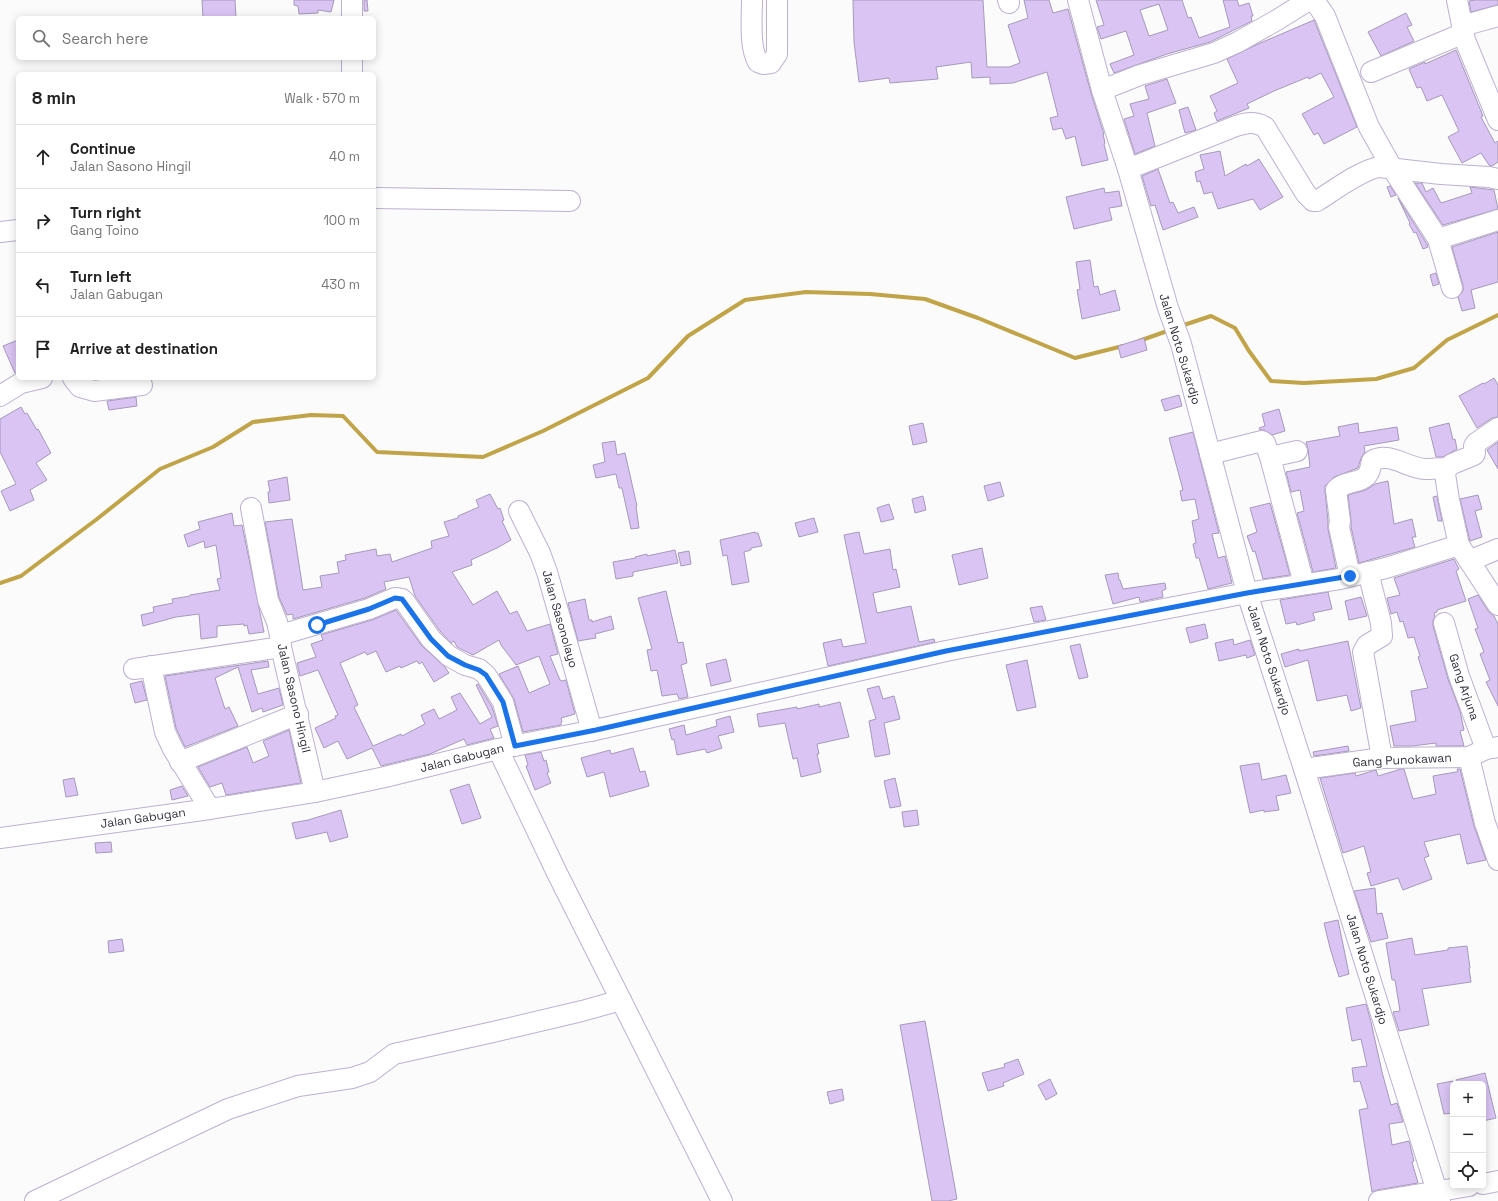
<!DOCTYPE html>
<html lang="en">
<head>
<meta charset="utf-8">
<style>
	:root { --surface:#fff; --page:#f2f2f2; --text:#222; --muted:#767676; --line:#e0e0e0 }
	body { margin:0; font-family:"Space Grotesk",sans-serif; background:var(--page); color:var(--text) }
	.controls { position:absolute; right:12px; bottom:12px; display:grid; overflow:hidden; border-radius:6px; box-shadow:0 2px 10px #0003 }
	.controls button { width:36px; height:36px; display:grid; place-items:center; padding:0; border:0; border-bottom:1px solid var(--line); background:var(--surface); color:var(--text); font:20px sans-serif }
	.stop { position:absolute; width:12px; height:12px; margin:-9px; border:3px solid #1a73e8; border-radius:50%; background:#fff }
	.stop.end { background:#1a73e8; border-color:#fff; box-shadow:0 1px 4px #0008 }
	.list { margin:0; padding:0; list-style:none }
	h2 { display:flex; justify-content:space-between; align-items:center; height:52px; margin:0; padding:0 16px; font-size:17px }
	h2 small { font-size:13px; font-weight:400; color:var(--muted) }
	.list li { display:grid; grid-template-columns:26px 1fr auto; gap:12px; align-items:center; box-sizing:border-box; height:64px; padding:0 16px; border-top:1px solid var(--line) }
	.list b { display:block; font-size:15px; white-space:nowrap }
	.list p { margin:0; font-size:13px; white-space:nowrap; color:var(--muted) }
	.list em { font-size:13px; font-style:normal; color:var(--muted) }
	.icon { flex:none; width:22px; height:22px; fill:none; stroke:currentColor; stroke-width:2; stroke-linecap:round; stroke-linejoin:round }
	.map { position:relative; flex:none; width:1498px; height:1201px; overflow:hidden }
	.search { position:absolute; background:var(--surface); box-shadow:0 2px 10px #0003; left:16px; top:16px; width:360px; height:44px; display:flex; align-items:center; gap:10px; box-sizing:border-box; padding:0 14px; border-radius:6px; color:var(--muted); font-size:15px }
	.panel { position:absolute; background:var(--surface); box-shadow:0 2px 10px #0003; left:16px; top:72px; width:360px; height:308px; border-radius:6px }
	.map>svg:first-child { display:block }
</style>
</head>
<body>
<div class="map">
<svg width="1498" height="1201" viewBox="0 0 1498 1201">
	<rect width="100%" height="100%" fill="#fbfbfb"/>
	<g fill="none" stroke-linecap="round" stroke-linejoin="round">
		<g stroke="#c1a348" stroke-width="4">
			<polyline points="1181,326 1211,316 1235,328 1249,351 1271,381 1304,383 1376,379 1414,368 1447,340 1498,315"/>
			<polyline points="1139,341 1170,330"/>
			<polyline points="0,583 21,576 97,519 160,469 213,447 253,422 311,415 343,416 377,452 483,457 543,431 648,378 688,336 745,300 806,292 870,294 925,299 978,318 1075,358 1123,346"/>
		</g>
	</g>
	<g fill="#d9c4f4" stroke="#a699b9" fill-rule="evenodd">
		<polygon points="202,0 235,0 236,18 203,18"/>
		<polygon points="294,0 334,0 331,12 318,10 318,13 299,14 298,6 294,5"/>
		<polygon points="364,0 367,0 368,11 364,11"/>
		<polygon points="853,0 983,0 987,67 1009,67 1020,63 1008,25 1028,18 1024,0 1049,0 1053,13 1068,9 1091,93 1104,134 1103,134 1105,143 1104,144 1108,160 1082,166 1075,136 1066,139 1062,128 1053,130 1050,118 1058,116 1047,72 1013,83 990,84 990,77 972,78 971,62 936,67 938,79 890,83 889,78 859,82 854,42"/>
		<path d="M1096,0h86l6,18 3,-1 8,21 31,-11 -7,-27h14l2,6 10,-3 4,13h-2l1,5 -42,21 -43,12 -53,19 -4,-9 24,-9 -8,-24 -25,8 -4,-12 7,-2zM1159,4l9,26 -19,6 -9,-26z"/>
		<polygon points="1475,0 1498,0 1498,5 1471,12 1469,1"/>
		<polygon points="1406,13 1412,25 1407,27 1414,41 1381,56 1368,32"/>
		<polygon points="1314,20 1357,127 1324,144 1318,133 1314,135 1302,114 1334,97 1321,73 1309,79 1308,77 1274,91 1247,104 1249,108 1217,121 1214,113 1217,111 1210,96 1238,83 1227,59 1258,44"/>
		<polygon points="1456,50 1483,116 1481,117 1495,143 1498,141 1498,162 1492,166 1489,165 1481,153 1462,163 1448,137 1459,131 1442,95 1427,101 1421,87 1417,88 1409,69 1425,62 1425,64"/>
		<polygon points="1167,79 1176,103 1147,113 1155,146 1135,154 1124,119 1134,116 1130,104 1149,99 1145,86"/>
		<polygon points="1188,107 1196,130 1185,133 1179,110"/>
		<polygon points="1220,151 1225,176 1246,164 1247,166 1259,159 1283,197 1260,210 1253,199 1218,209 1212,192 1204,194 1200,181 1197,182 1195,172 1204,169 1200,155"/>
		<polygon points="1158,169 1170,203 1173,202 1178,213 1194,207 1198,217 1163,230 1155,205 1151,206 1142,176"/>
		<polygon points="1415,183 1422,183 1426,192 1433,188 1441,203 1472,193 1470,187 1494,190 1498,209 1443,225"/>
		<polygon points="1390,186 1396,195 1391,197 1387,187"/>
		<polygon points="1104,188 1105,193 1119,191 1122,206 1109,208 1112,220 1074,229 1066,197"/>
		<polygon points="1398,198 1427,244 1428,247 1423,249 1416,232 1414,233 1409,224 1410,223"/>
		<polygon points="1498,232 1498,282 1471,290 1475,308 1462,311 1458,297 1463,291 1463,285 1452,247"/>
		<polygon points="1090,260 1094,287 1098,286 1100,295 1115,290 1120,310 1082,319 1077,290 1080,289 1076,262"/>
		<polygon points="1436,273 1439,284 1433,286 1430,275"/>
		<polygon points="1144,338 1147,350 1121,358 1118,346"/>
		<polygon points="18,340 18,372 15,373 3,346"/>
		<polygon points="1494,378 1498,385 1498,417 1492,418 1477,428 1459,396 1483,383 1484,384"/>
		<polygon points="1179,395 1182,406 1165,411 1161,400"/>
		<polygon points="136,397 137,406 109,410 107,401"/>
		<polygon points="21,407 25,414 27,413 37,430 38,429 51,453 36,463 47,480 30,490 34,500 10,511 1,491 16,484 0,452 0,419"/>
		<polygon points="1279,409 1285,431 1272,435 1264,430 1260,430 1259,428 1265,426 1262,414"/>
		<polygon points="923,423 927,442 913,445 909,426"/>
		<polygon points="1358,423 1359,433 1397,427 1399,440 1364,446 1365,452 1361,458 1358,468 1334,477 1325,486 1325,491 1328,521 1328,529 1336,568 1313,572 1297,513 1304,511 1300,490 1291,492 1286,472 1310,467 1308,449 1306,442 1340,436 1338,427"/>
		<polygon points="1449,423 1453,440 1455,439 1457,449 1443,457 1436,457 1429,428"/>
		<polygon points="1193,432 1219,533 1212,534 1218,558 1225,556 1232,583 1208,589 1199,558 1196,558 1193,544 1196,543 1192,521 1199,519 1195,499 1182,501 1180,491 1183,490 1169,438"/>
		<polygon points="615,441 617,455 625,453 637,506 636,506 639,528 631,529 622,488 619,488 616,474 596,478 593,465 605,462 602,443"/>
		<polygon points="1498,442 1498,469 1487,450"/>
		<polygon points="287,477 290,500 269,503 268,492 270,492 268,481"/>
		<polygon points="1388,481 1394,524 1412,519 1416,537 1412,537 1415,547 1359,563 1351,527 1351,520 1348,495 1366,490 1375,484"/>
		<polygon points="1000,482 1004,496 988,501 984,486"/>
		<polygon points="490,494 498,509 500,508 504,520 502,521 511,540 497,548 471,560 472,565 452,572 473,605 497,591 510,614 517,611 527,631 550,624 558,654 550,656 560,680 562,681 566,680 575,714 561,718 562,722 561,723 561,725 523,732 514,699 499,674 518,666 529,693 550,684 539,656 516,665 501,645 499,640 473,655 457,647 454,641 451,643 440,631 415,596 409,577 384,582 386,589 365,598 293,619 293,614 287,615 279,597 265,522 292,519 303,590 322,587 320,576 339,573 337,562 346,560 345,555 376,549 377,556 390,554 392,562 432,548 431,541 449,536 444,522 458,518 458,516 479,507 476,500"/>
		<polygon points="1478,495 1482,509 1475,511 1482,537 1470,541 1460,499"/>
		<polygon points="923,496 926,510 915,513 912,499"/>
		<polygon points="1437,496 1442,521 1438,521 1433,497"/>
		<polygon points="1270,503 1290,575 1263,579 1255,551 1253,552 1247,536 1257,532 1250,508"/>
		<polygon points="889,504 894,519 881,522 877,508"/>
		<polygon points="232,513 234,526 242,525 264,632 249,634 247,625 244,626 244,624 217,626 217,637 201,639 199,614 176,617 143,626 141,615 154,612 153,607 173,603 172,599 190,596 190,595 220,590 217,579 221,578 216,545 205,548 204,541 188,547 184,535 200,529 198,522"/>
		<polygon points="814,518 818,532 799,537 795,523"/>
		<polygon points="755,532 755,533 758,533 762,546 751,548 751,550 744,552 749,582 732,585 727,555 723,556 720,540"/>
		<polygon points="859,532 864,554 890,549 893,570 896,569 900,587 873,593 877,613 911,606 919,642 934,639 935,642 828,666 823,643 841,639 843,647 866,643 844,535"/>
		<polygon points="982,548 988,578 959,585 952,555"/>
		<polygon points="675,550 678,563 633,572 633,576 616,579 613,562 636,558 635,557 647,554 647,556"/>
		<polygon points="689,551 691,564 681,566 678,553"/>
		<polygon points="1454,559 1459,569 1456,571 1466,601 1437,610 1437,612 1434,613 1435,616 1433,621 1433,626 1448,679 1460,711 1464,730 1460,731 1464,746 1436,746 1436,743 1412,746 1394,746 1390,726 1416,721 1411,691 1428,688 1418,657 1420,656 1414,637 1408,638 1403,621 1400,622 1397,612 1391,614 1387,598 1400,595 1394,578"/>
		<polygon points="1118,573 1119,580 1120,580 1123,589 1165,583 1166,589 1162,591 1163,597 1140,602 1139,597 1113,604 1105,575"/>
		<polygon points="666,591 678,643 683,642 687,663 681,665 688,697 679,699 677,694 662,696 657,670 651,671 647,650 652,649 638,598"/>
		<polygon points="1328,592 1332,609 1313,613 1315,620 1297,625 1296,622 1286,624 1280,600"/>
		<polygon points="1478,595 1488,611 1494,616 1498,624 1498,706 1486,682 1490,680 1480,654 1484,652 1475,629 1478,628 1468,599"/>
		<polygon points="1361,597 1367,616 1349,620 1345,601"/>
		<polygon points="585,599 589,620 592,620 592,622 611,616 614,629 595,634 596,638 578,641 568,603"/>
		<polygon points="1042,606 1046,620 1034,622 1030,608"/>
		<polygon points="396,610 422,646 445,667 449,673 434,682 422,662 419,664 417,661 401,668 400,666 386,672 376,651 367,655 365,652 340,663 358,705 354,707 373,746 401,734 402,736 425,724 421,715 434,709 439,719 457,710 451,697 460,693 480,724 492,717 476,685 478,684 492,707 498,726 490,729 494,738 467,745 464,739 430,754 381,766 372,748 347,759 338,741 324,748 315,728 336,718 335,716 338,715 318,670 300,676 297,663 316,657 311,644 323,640 321,635 372,620"/>
		<polygon points="1205,624 1208,638 1190,643 1186,628"/>
		<polygon points="1233,639 1234,645 1250,640 1255,655 1247,658 1246,655 1219,661 1215,643"/>
		<polygon points="1348,641 1361,708 1351,711 1347,695 1317,701 1308,660 1285,667 1281,654 1299,649 1299,651"/>
		<polygon points="1080,644 1088,677 1079,679 1070,646"/>
		<polygon points="726,659 731,681 711,686 706,664"/>
		<polygon points="1027,660 1036,707 1017,711 1006,665"/>
		<polygon points="268,661 269,667 251,670 258,694 279,688 283,705 263,712 262,708 252,712 238,667 215,678 225,709 229,707 238,726 185,747 176,728 165,676"/>
		<polygon points="142,681 147,700 135,703 130,684"/>
		<polygon points="879,686 883,699 894,696 900,719 884,723 890,754 875,757 869,721 876,719 867,689"/>
		<polygon points="840,702 849,737 817,744 819,754 817,754 821,772 801,777 797,758 793,759 785,723 759,727 757,714 797,707 797,709 819,704 819,707"/>
		<polygon points="730,716 734,732 718,736 722,748 707,753 705,749 677,755 674,739 672,740 669,729 684,725 686,735 717,726 716,720"/>
		<polygon points="289,730 301,783 226,795 222,783 210,787 198,767 247,747 253,763 269,756 263,741"/>
		<polygon points="1348,746 1349,751 1314,756 1313,752"/>
		<polygon points="633,748 640,772 645,771 649,786 610,797 604,772 587,777 581,758 610,750 611,754"/>
		<polygon points="541,752 544,761 546,760 549,772 547,773 551,783 535,790 526,766 528,765 525,755"/>
		<polygon points="1259,763 1262,780 1286,775 1291,793 1276,796 1279,810 1264,812 1264,810 1250,813 1240,766"/>
		<polygon points="1401,769 1404,769 1413,799 1436,794 1433,776 1456,772 1458,771 1457,769 1460,769 1474,826 1486,860 1467,864 1460,834 1424,842 1429,856 1424,858 1432,879 1403,890 1398,878 1371,886 1367,873 1371,872 1364,846 1343,853 1320,778 1355,773 1356,776 1376,770 1378,776"/>
		<polygon points="74,778 78,795 66,797 63,780"/>
		<polygon points="895,778 901,806 890,808 884,781"/>
		<polygon points="469,784 481,818 462,824 450,790"/>
		<polygon points="182,786 188,796 172,800 170,790"/>
		<polygon points="341,810 348,837 330,842 327,832 296,839 292,823 308,820"/>
		<polygon points="917,810 919,825 904,827 902,812"/>
		<polygon points="111,842 112,852 96,853 95,843"/>
		<polygon points="1375,888 1377,914 1382,913 1388,938 1371,942 1354,891"/>
		<polygon points="1338,920 1349,974 1339,977 1330,948 1324,923"/>
		<polygon points="1412,938 1415,955 1448,950 1448,948 1467,946 1470,968 1469,968 1471,982 1422,989 1429,1025 1399,1031 1393,1012 1400,1011 1395,980 1392,980 1386,943"/>
		<polygon points="122,939 124,951 109,953 108,941"/>
		<polygon points="1366,1004 1371,1022 1382,1072 1391,1105 1397,1103 1403,1122 1389,1124 1392,1145 1409,1141 1414,1161 1412,1162 1418,1183 1377,1190 1372,1192 1359,1110 1368,1108 1360,1081 1354,1082 1352,1068 1367,1066 1361,1039 1352,1041 1346,1008"/>
		<polygon points="925,1021 957,1199 948,1201 932,1201 900,1025"/>
		<polygon points="1018,1059 1024,1074 1003,1083 1004,1086 988,1091 982,1073 1005,1067 1004,1064"/>
		<polygon points="1485,1073 1496,1118 1483,1121 1483,1084 1457,1084 1456,1080"/>
		<polygon points="1050,1079 1057,1094 1046,1100 1038,1085"/>
		<polygon points="1453,1081 1453,1113 1444,1114 1437,1084"/>
		<polygon points="842,1089 844,1100 830,1104 827,1092"/>
	</g>
	<g fill="none" stroke-linecap="round" stroke-linejoin="round">
		<g stroke="#beb0d1" stroke-width="22">
			<g id="minor">
				<path d="M752,0c0,18 -3,47 6,62l5,2 8,-1 6,-9v-54"/>
				<polyline points="1008,0 1009,3"/>
				<polyline points="1078,0 1102,90 1128,169 1168,308 1181,344 1247,593 1304,769 1440,1201"/>
				<polyline points="1314,0 1325,16 1369,127 1392,168 1438,239 1452,288"/>
				<polyline points="1457,0 1465,40 1498,120"/>
				<polyline points="352,18 352,0"/>
				<polyline points="1462,26 1498,16"/>
				<polyline points="352,58 352,74"/>
				<polyline points="1371,72 1464,33"/>
				<polyline points="1102,90 1140,75 1214,53 1238,42 1277,20 1309,0"/>
				<path d="M1128,169l108,-43c11,-3 18,-5 29,1l41,67 7,7h4c16,-10 44,-31 62,-34l62,7 48,3 9,2"/>
				<polyline points="374,198 570,201"/>
				<polyline points="0,232 18,230"/>
				<polyline points="1438,239 1498,220"/>
				<polyline points="73,378 80,387 94,391 142,385"/>
				<polyline points="0,396 21,383 42,378"/>
				<polyline points="1498,428 1476,443 1474,446 1475,453 1474,455 1452,464 1447,468 1445,474 1449,500 1459,545 1498,605"/>
				<polyline points="1297,451 1270,457 1304,584"/>
				<polyline points="1210,454 1262,441 1265,443 1270,457"/>
				<polyline points="251,508 268,600 277,622 280,635"/>
				<polyline points="519,511 540,553 547,572 592,731"/>
				<polyline points="1469,561 1498,549"/>
				<polyline points="1368,572 1381,623 1382,636 1367,645 1363,652 1382,758"/>
				<path d="M1350,576l-11,-49 1,-6 -4,-31c7,-9 27,-7 32,-16 2,-3 3,-9 4,-13 17,-10 35,7 53,8 7,0 15,-1 22,-1"/>
				<polyline points="1444,623 1459,676 1486,749"/>
				<polyline points="151,666 165,732 173,749 210,809"/>
				<polyline points="134,669 281,647"/>
				<polyline points="498,749 557,873 722,1201"/>
				<polyline points="1469,757 1485,823 1498,860"/>
				<polyline points="180,762 298,714"/>
				<polyline points="1304,769 1382,758 1469,757 1486,749 1498,747"/>
				<polyline points="315,792 281,647 280,635 369,609 395,598 402,599 405,602 431,639 449,656 465,665 479,669 486,675 503,702 515,746"/>
				<polyline points="0,838 210,809 315,792 385,777 498,749 595,730 946,651 1247,593 1340,579 1386,568 1459,545"/>
				<polyline points="1483,1184 1498,1181"/>
				<polyline points="35,1201 228,1109 298,1086 352,1078 370,1072 394,1054 493,1032 582,1011 621,1000"/>
				<polyline points="1379,1201 1469,1186"/>
			</g>
		</g>
		<use href="#minor" stroke="#fff" stroke-width="20"/>
	</g>
	<g fill="none" stroke-linecap="round" stroke-linejoin="round">
		<polyline stroke="#1a73e8" stroke-width="5" points="317,625 369,609 395,598 402,599 431,639 448,656 465,665 479,670 486,675 503,702 515,746 596,730 946,651 1247,593 1350,576"/>
	</g>
	<g text-anchor="middle" dominant-baseline="central" stroke-width="3" stroke-linejoin="round" paint-order="stroke">
		<g font-size="12" fill="#342f3c" stroke="#fff">
			<text transform="translate(1180 349) rotate(73)">Jalan Noto Sukardjo</text>
			<text transform="translate(560 619) rotate(74)">Jalan Sasonolayo</text>
			<text transform="translate(1269 660) rotate(72)">Jalan Noto Sukardjo</text>
			<text transform="translate(1464 687) rotate(71)">Gang Arjuna</text>
			<text transform="translate(294 698) rotate(77)">Jalan Sasono Hingil</text>
			<text transform="translate(462 758) rotate(-14)">Jalan Gabugan</text>
			<text transform="translate(1402 760) rotate(-3)">Gang Punokawan</text>
			<text transform="translate(143 818) rotate(-8)">Jalan Gabugan</text>
			<text transform="translate(1367 969) rotate(73)">Jalan Noto Sukardjo</text>
		</g>
	</g>
</svg>
<div class="controls">
<button>+</button>
<button>−</button>
<button><svg class="icon" aria-label="locate" viewBox="0 0 24 24"><circle cx="12" cy="12" r="6"/><path d="M12 2v4M12 18v4M2 12h4M18 12h4"/></svg></button>
</div>
<div class="stop" style="left:317px;top:625px"></div>
<div class="stop end" style="left:1350px;top:576px"></div>
<div class="search"><svg class="icon" aria-label="search" viewBox="0 0 24 24"><circle cx="10" cy="10" r="6"/><path d="M15 15l6 6"/></svg>Search here</div>
<section class="panel">
<h2>8 min<small>Walk · 570 m</small></h2>
<ul class="list">
<li><svg class="icon" aria-label="ahead" viewBox="0 0 24 24"><path d="M12 20V5M6 11l6-6 6 6"/></svg><div><b>Continue</b><p>Jalan Sasono Hingil</p></div><em>40 m</em></li>
<li><svg class="icon" aria-label="right" viewBox="0 0 24 24"><path d="M7 20v-9h11M14 6l5 5-5 5"/></svg><div><b>Turn right</b><p>Gang Toino</p></div><em>100 m</em></li>
<li><svg class="icon" aria-label="left" viewBox="0 0 24 24"><path d="M17 20v-9H6M10 6l-5 5 5 5"/></svg><div><b>Turn left</b><p>Jalan Gabugan</p></div><em>430 m</em></li>
<li><svg class="icon" aria-label="arrive" viewBox="0 0 24 24"><path d="M6 21V4h12l-3 4 3 4H6"/></svg><div><b>Arrive at destination</b></div></li>
</ul>
</section>
</div>
</body>
</html>
